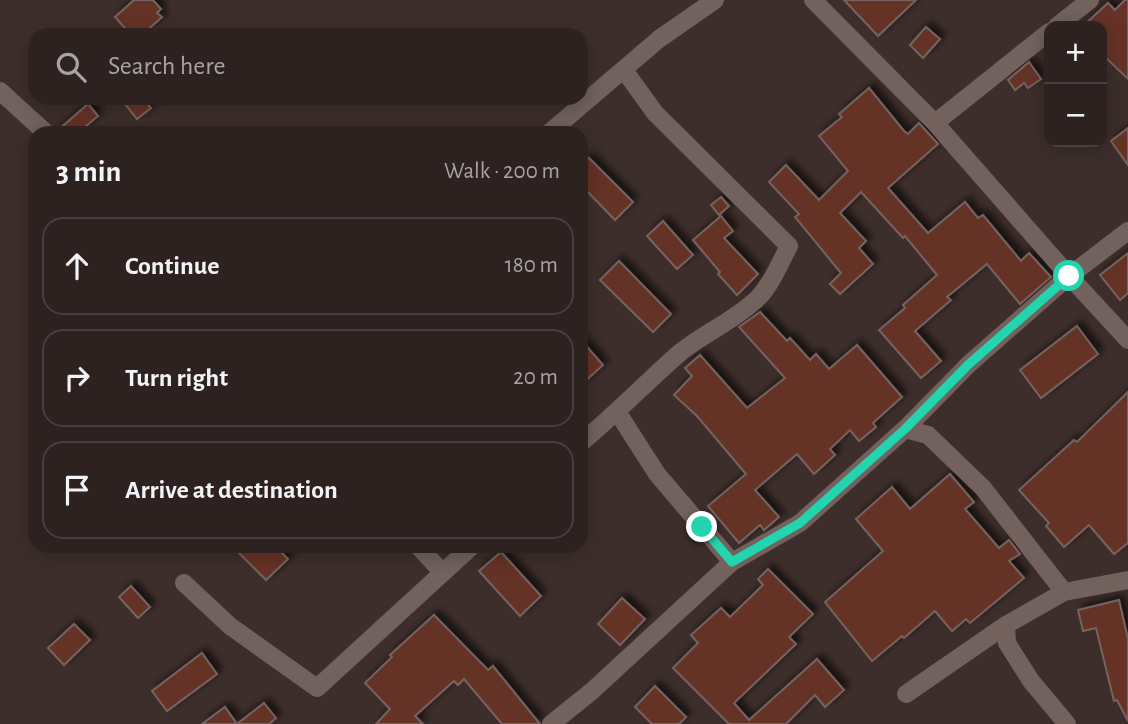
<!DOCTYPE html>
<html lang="en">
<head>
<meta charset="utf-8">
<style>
	:root { --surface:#2e2220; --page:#362a29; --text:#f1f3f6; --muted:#a7a4a5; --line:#493f3e }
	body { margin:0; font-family:"Alegreya Sans",sans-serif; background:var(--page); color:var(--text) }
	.controls { position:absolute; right:21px; top:21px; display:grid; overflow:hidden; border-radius:14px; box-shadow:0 4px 18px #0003 }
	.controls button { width:63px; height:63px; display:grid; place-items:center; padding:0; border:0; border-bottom:2px solid var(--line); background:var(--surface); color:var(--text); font:35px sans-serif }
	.stop { position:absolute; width:21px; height:21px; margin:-16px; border:5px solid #22d5af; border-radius:50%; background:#fff }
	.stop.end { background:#22d5af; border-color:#fff; box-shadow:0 2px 7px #0008 }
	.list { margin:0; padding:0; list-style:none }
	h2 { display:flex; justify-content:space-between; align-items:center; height:91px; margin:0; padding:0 28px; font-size:30px }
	h2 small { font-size:23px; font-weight:400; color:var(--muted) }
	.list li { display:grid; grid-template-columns:46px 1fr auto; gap:21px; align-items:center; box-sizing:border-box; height:98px; margin:0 14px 14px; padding:0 14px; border:2px solid var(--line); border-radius:21px }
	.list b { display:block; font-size:26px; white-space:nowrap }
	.list em { font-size:23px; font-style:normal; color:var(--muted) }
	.icon { flex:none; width:38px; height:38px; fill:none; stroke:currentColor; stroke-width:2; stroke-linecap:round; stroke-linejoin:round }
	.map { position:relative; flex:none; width:1128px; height:724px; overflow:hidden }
	.search { position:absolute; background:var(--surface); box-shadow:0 4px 18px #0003; left:28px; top:28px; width:560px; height:77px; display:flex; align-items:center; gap:18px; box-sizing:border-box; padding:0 24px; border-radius:21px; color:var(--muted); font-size:26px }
	.panel { position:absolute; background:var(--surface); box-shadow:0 4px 18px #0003; left:28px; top:126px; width:560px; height:427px; border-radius:21px }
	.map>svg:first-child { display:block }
</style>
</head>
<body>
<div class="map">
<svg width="1128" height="724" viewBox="0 0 1128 724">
	<defs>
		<filter id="shadow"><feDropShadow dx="5" dy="-5" stdDeviation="3.5" flood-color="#0009"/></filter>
	</defs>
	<rect width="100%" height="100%" fill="#3d2e2b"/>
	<g fill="#653127" stroke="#74635f" stroke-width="2" filter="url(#shadow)">
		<polygon points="134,0 153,0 161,9 157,13 162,17 142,35 131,35 115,17"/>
		<polygon points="844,0 916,0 878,36"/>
		<polygon points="1125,0 1128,0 1128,79 1102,54 1102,26 1083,26 1108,3 1115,10"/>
		<polygon points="926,27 940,39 923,58 910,45"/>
		<polygon points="1029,62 1041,79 1028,88 1024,83 1015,90 1008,80"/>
		<polygon points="869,88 904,131 908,134 919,123 938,144 888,188 928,233 965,202 978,218 983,215 1021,261 1029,253 1051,277 1020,304 987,264 947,297 951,300 915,331 941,361 921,378 879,330 905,308 903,305 937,275 905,236 903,238 861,192 840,213 866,241 859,248 873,264 840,294 830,284 841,273 795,217 799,214 769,182 786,165 819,200 848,171 819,136 842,117 839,114"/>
		<polygon points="120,98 142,98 151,108 137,119"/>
		<polygon points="88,104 98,116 78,133 57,133 57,131"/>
		<polygon points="1128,128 1128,165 1111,141"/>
		<polygon points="589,158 633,202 615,220 581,185 581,166"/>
		<polygon points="721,197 729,206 719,215 711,205"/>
		<polygon points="721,216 733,231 724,238 758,274 737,295 718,274 720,272 693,240"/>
		<polygon points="663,221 693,255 677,269 647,236"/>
		<polygon points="1128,253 1128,293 1120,300 1100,275"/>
		<polygon points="619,261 671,314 653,332 600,280"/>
		<polygon points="760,312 787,341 790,338 810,360 816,354 829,369 857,345 902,397 873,423 876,427 859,441 850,430 830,449 835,455 814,474 797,454 755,490 779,517 764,530 760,525 739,543 708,506 746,474 697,416 674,395 692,376 685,368 700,355 747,408 785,378 739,327"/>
		<polygon points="1077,326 1098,354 1041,398 1020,370"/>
		<polygon points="581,340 603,365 581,385"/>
		<polygon points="1128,392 1128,543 1114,554 1089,525 1064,547 1046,526 1049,523 1019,490 1074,440 1077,442"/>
		<polygon points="950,474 974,502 965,509 999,548 1009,540 1020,554 1009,561 1024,578 970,623 966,619 952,631 935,611 904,638 902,636 872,661 825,602 883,551 856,519 892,487 910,509"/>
		<polygon points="246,546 275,546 288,559 266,580 239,553"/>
		<polygon points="501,552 541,596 520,616 479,571"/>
		<polygon points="768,569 813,614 789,637 796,644 734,703 749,720 817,659 844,690 825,707 815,695 786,724 729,724 673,668 698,643 691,635 721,608 730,617 763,585 758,579"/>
		<polygon points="131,586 150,607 138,618 119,597"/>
		<polygon points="622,598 645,619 620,645 598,624"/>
		<polygon points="1119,600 1128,639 1128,721 1117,700 1114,701 1096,628 1083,631 1078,610"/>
		<polygon points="434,615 488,670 493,666 540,724 502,724 464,679 458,685 454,681 415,716 423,724 376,724 390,709 365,683 392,657 390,655"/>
		<polygon points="74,624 90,640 64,665 48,648"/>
		<polygon points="202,653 217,674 167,711 152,691"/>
		<polygon points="655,686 686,717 679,724 652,724 635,707"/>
		<polygon points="264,703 276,718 269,724 202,724 225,707 237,724"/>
	</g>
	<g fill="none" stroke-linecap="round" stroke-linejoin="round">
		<g stroke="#72615d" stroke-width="18">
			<polyline points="813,0 935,123 1069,276 1128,340"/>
			<polyline points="1057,26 1090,0"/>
			<polyline points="0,91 46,133"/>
			<polyline points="935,123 1049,32"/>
			<polyline points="549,133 659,39 715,0"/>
			<polyline points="618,413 657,474 732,562"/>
			<polyline points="905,429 928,435 983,488 1064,592"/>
			<path d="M581,443c33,-28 63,-58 95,-87 25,-22 59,-35 83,-59 13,-14 21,-34 30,-51l-134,-133 -31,-43"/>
			<polyline points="418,546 442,572"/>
			<polyline points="184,583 230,626 317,688 472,546"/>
			<polyline points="1006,625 1007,643 1031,681 1067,724"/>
		</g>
		<g stroke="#72615d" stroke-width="18">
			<polyline points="906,694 1006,625 1064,592 1128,580"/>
			<polyline points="551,724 592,691 732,562 800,523 905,429 969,364 1069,276 1128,231"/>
		</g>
	</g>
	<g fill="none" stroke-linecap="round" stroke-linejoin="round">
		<polyline stroke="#22d5af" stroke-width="9" points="702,527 732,562 800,523 905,429 969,364 1069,276"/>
	</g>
</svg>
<div class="controls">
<button>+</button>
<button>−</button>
</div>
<div class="stop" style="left:1069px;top:276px"></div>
<div class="stop end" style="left:702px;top:527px"></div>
<div class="search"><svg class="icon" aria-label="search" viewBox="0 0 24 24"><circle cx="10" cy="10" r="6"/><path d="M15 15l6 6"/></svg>Search here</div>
<section class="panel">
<h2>3 min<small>Walk · 200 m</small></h2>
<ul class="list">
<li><svg class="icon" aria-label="ahead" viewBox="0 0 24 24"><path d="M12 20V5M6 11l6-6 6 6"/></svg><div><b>Continue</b></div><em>180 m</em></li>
<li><svg class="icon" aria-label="right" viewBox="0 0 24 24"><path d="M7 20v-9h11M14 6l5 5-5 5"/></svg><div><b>Turn right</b></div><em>20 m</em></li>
<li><svg class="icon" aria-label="arrive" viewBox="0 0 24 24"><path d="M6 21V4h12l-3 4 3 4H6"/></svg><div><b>Arrive at destination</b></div></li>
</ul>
</section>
</div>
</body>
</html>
